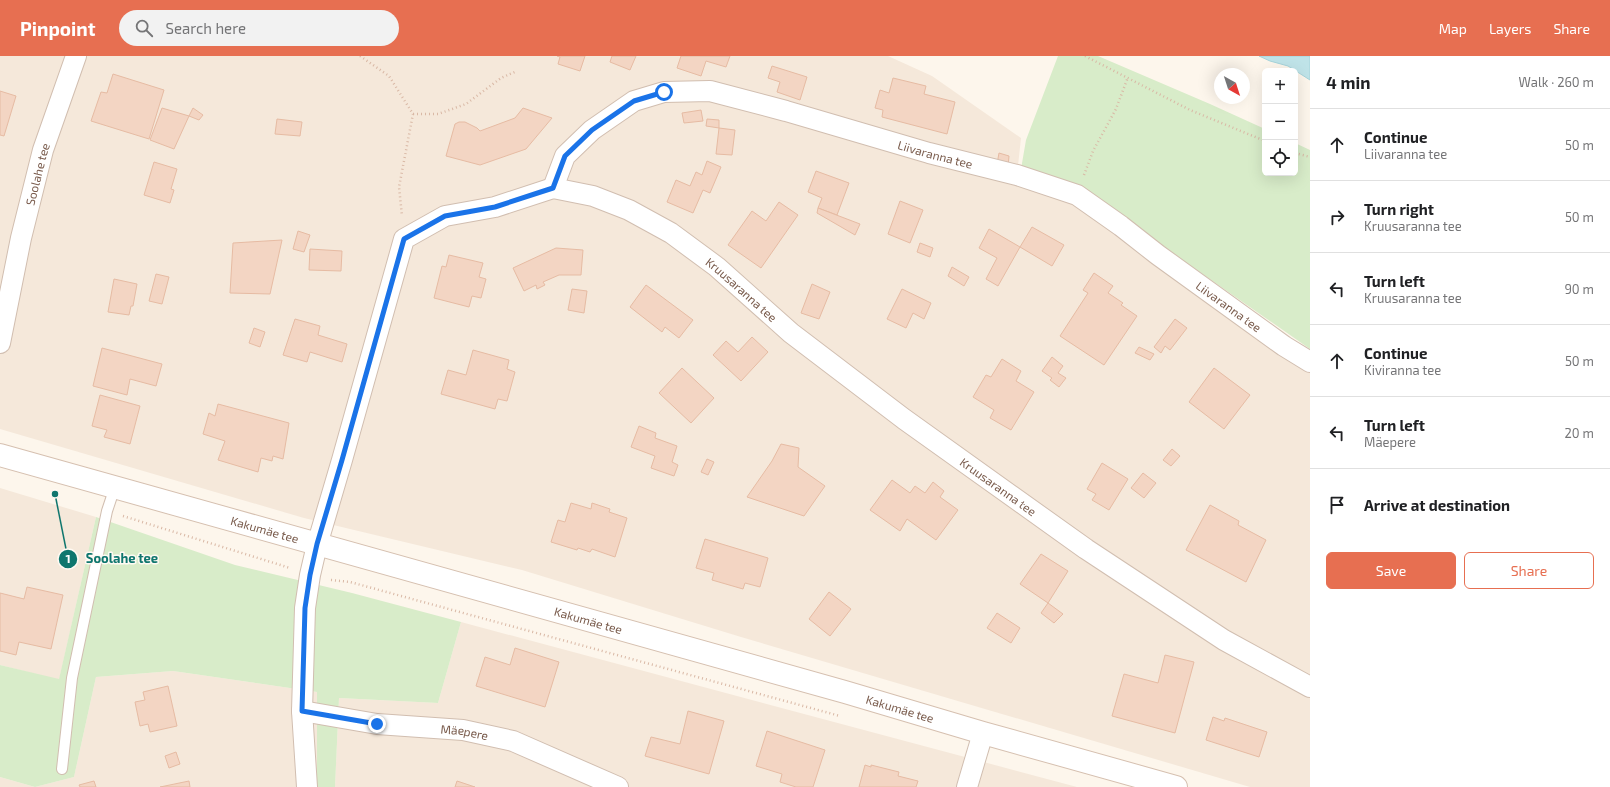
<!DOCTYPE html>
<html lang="en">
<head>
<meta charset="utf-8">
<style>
	:root { --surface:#fff; --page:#f2f2f2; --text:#202124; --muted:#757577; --line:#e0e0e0; --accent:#e76f51 }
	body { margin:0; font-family:"Exo 2",sans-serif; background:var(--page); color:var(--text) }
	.controls { position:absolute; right:12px; top:12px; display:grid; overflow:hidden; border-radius:6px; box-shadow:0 4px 16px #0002 }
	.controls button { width:36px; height:36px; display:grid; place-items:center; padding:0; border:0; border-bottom:1px solid var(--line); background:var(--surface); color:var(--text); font:20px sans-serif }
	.compass { position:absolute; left:1214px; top:12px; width:36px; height:36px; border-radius:50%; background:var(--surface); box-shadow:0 4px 16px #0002; rotate:141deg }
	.stop { position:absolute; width:12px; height:12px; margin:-9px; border:3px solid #1a73e8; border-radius:50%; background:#fff }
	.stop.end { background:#1a73e8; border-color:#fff; box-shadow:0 1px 4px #0008 }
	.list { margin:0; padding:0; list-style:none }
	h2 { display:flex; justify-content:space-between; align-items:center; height:52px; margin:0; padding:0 16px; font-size:17px }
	h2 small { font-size:13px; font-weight:400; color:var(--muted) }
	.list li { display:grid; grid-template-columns:26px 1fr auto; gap:12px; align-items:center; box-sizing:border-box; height:72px; padding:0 16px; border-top:1px solid var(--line) }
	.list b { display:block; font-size:15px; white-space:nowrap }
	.list p { margin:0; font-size:13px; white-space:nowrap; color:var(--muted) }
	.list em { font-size:13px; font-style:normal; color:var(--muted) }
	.actions { display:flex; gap:8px; padding:12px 16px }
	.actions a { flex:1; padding:9px 0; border:1px solid var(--accent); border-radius:6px; text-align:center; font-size:14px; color:var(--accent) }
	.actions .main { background:var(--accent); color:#fff }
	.icon { flex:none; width:22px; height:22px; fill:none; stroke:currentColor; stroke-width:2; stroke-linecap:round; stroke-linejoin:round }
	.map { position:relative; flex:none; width:1310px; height:731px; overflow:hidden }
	header { display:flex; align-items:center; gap:24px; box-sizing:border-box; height:56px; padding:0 20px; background:var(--accent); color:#fff }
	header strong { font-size:19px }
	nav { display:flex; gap:22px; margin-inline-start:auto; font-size:14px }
	.search { width:280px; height:36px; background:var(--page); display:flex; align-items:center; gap:10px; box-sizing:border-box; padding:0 14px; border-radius:22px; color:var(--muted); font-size:15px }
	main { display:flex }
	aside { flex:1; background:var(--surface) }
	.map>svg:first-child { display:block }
</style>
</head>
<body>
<header>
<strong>Pinpoint</strong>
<div class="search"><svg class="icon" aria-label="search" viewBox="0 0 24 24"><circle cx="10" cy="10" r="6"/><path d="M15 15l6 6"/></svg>Search here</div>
<nav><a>Map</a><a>Layers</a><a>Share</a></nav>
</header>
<main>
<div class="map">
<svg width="1310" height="731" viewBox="0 0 1310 731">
	<rect width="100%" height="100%" fill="#fdf6ec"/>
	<g fill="#f5e8da">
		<polygon points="0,0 888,0 932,20 1021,82 1017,119 1077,139 1310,306 1310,731 1250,731 741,581 522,514 304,462 0,373"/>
		<polygon points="0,432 96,461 59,624 0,609"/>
		<polygon points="461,566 1077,731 335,731 339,642 438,647"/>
		<polygon points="173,615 317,636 317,731 0,731 0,721 35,731 74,721 96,621"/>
	</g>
	<g fill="#d8ecc9">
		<polygon points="1058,0 1098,0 1210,48 1265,73 1265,117 1295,117 1295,87 1310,94 1310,293 1125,164 1021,113 1026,84"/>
		<polygon points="96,461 235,509 352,537 461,566 438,647 339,642 335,731 317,731 317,636 173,615 96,621 74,721 35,731 0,721 0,609 59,623"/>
	</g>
	<polygon fill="#bfe3e8" stroke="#a5d3da" points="1259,0 1310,0 1310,24 1288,10 1270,5"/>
	<g fill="#f3d5c3" stroke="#e6bba3">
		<polygon points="557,0 585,0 580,15 558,8 560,1"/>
		<polygon points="612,0 636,0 630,14 610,6"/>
		<polygon points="681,0 730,0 726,11 706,5 701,20 677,12"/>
		<polygon points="772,10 807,21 800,44 777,36 780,26 768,22"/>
		<polygon points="113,18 164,34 149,83 91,65 101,36 107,37"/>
		<polygon points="893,22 926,30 924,38 955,46 947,78 882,61 883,54 875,52 880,34 889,37"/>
		<polygon points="0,35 16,40 4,80 0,79"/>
		<polygon points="162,52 189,60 174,93 150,84"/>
		<polygon points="193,52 203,59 199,64 189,60"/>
		<polygon points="523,52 552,62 526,93 480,109 446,100 455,68 459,66 465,66 477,72 480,75 515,62"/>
		<polygon points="701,54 703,65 684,67 682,57"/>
		<polygon points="277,63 302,66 300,80 275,78"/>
		<polygon points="707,63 719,64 719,72 706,70"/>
		<polygon points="719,72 735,74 732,99 716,98"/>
		<polygon points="999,97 1009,100 1008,111 997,108"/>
		<polygon points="707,105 721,111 710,137 703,134 693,157 667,146 676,124 690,130 696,116 702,119"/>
		<polygon points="154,106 177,113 171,133 174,134 170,147 144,139"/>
		<polygon points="816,115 849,127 837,159 818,152 822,142 808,136"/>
		<polygon points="900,145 923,154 910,187 888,178"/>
		<polygon points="779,146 798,159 761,212 728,189 752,155 766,165"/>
		<polygon points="818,152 860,168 855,179 817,157"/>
		<polygon points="1032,171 1064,189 1052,210 1020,191"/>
		<polygon points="989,173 1020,191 998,230 986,223 997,202 979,192"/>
		<polygon points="298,175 310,179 304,196 293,193"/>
		<polygon points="282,184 270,238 230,237 233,187"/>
		<polygon points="920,187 933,192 930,201 917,196"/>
		<polygon points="556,192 583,194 581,219 559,219 543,226 545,229 537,233 536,229 524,235 513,212"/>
		<polygon points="310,193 342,195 341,215 309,214"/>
		<polygon points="449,199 483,207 479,221 486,223 481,242 472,240 469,251 434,242 442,210 446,211"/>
		<polygon points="952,211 969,221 964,230 948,220"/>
		<polygon points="1094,217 1113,230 1108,237 1123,247 1121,249 1137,260 1104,309 1060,280 1088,237 1083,234"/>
		<polygon points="156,218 169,221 162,248 149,245"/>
		<polygon points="114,223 137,228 133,250 131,250 129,259 108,256"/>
		<polygon points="812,228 830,236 819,263 801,257"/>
		<polygon points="646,229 693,264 679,282 665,271 662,276 630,251"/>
		<polygon points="572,233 587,235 584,257 568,254"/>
		<polygon points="902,233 931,247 924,263 913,257 906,272 887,263"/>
		<polygon points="295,263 320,270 318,279 347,288 342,306 310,296 307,306 283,299"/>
		<polygon points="1175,263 1187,272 1170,294 1165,290 1161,297 1154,291"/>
		<polygon points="254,272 265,276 260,291 249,287"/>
		<polygon points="752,281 768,296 741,325 713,299 726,285 738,296"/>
		<polygon points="1139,291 1154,298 1150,304 1135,297"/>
		<polygon points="102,292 162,308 156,330 130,323 127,339 93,330"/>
		<polygon points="473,294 509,304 507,313 515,316 507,345 498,343 495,353 441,338 448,314 466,319"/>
		<polygon points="1052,301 1063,310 1058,317 1066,322 1059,331 1050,324 1052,322 1042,315"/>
		<polygon points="1002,303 1021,315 1016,325 1034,336 1011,374 990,362 994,354 973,341 986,319 991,321"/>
		<polygon points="682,312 714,342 691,367 659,337"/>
		<polygon points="1214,312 1250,339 1224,373 1189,346"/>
		<polygon points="100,339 140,350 130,388 104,381 107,374 92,370"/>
		<polygon points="218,348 289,367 283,403 273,400 272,405 261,402 258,416 218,404 225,385 203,378 209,357 215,360"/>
		<polygon points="639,370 656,377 655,382 677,390 672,406 678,409 674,420 651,412 655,400 631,391"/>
		<polygon points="781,388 799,392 798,411 825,430 804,460 747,441 772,405"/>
		<polygon points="1172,393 1180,400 1171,410 1163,404"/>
		<polygon points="707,403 714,406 708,419 701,416"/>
		<polygon points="1102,407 1128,423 1109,454 1092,444 1096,438 1087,433"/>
		<polygon points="1143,417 1156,427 1144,442 1131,432"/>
		<polygon points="892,424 910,437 915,430 925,437 933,426 944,435 940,441 958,454 936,484 907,463 900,475 870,454"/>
		<polygon points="571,447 591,453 592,447 610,453 609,456 627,462 615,501 592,493 590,496 578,492 577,494 551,486 558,464 565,466"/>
		<polygon points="1210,449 1239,465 1238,469 1266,484 1246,526 1186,494"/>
		<polygon points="705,483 768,502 760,531 745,527 743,533 712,524 714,517 696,512"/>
		<polygon points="1041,498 1068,515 1048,547 1020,528"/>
		<polygon points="27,531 63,539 51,593 19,586 16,599 0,595 0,537 24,543"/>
		<polygon points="829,536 851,553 830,580 809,563"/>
		<polygon points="1048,547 1063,558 1054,567 1041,557"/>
		<polygon points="997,557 1020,572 1011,587 987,572"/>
		<polygon points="515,592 559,606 545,651 476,630 485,601 510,609"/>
		<polygon points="1165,599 1194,606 1175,677 1112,660 1124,618 1158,627"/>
		<polygon points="168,630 177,670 150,676 148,668 140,670 135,646 145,644 143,636"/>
		<polygon points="688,655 724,665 709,718 645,700 651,681 680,688"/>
		<polygon points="1213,661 1224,665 1225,662 1267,676 1259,701 1206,684"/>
		<polygon points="767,675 825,694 813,731 796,731 780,726 782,718 756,710"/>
		<polygon points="176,696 180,708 169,712 165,700"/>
		<polygon points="865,709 871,711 871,709 899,716 898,720 918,725 916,731 859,731"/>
		<polygon points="94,725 96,731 80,731 79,729"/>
		<polygon points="189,725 190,731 160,731"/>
		<polygon points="457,725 475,731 455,731"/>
	</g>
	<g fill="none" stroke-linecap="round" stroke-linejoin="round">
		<g stroke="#d1beb0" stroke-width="12">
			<polyline id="lane" points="62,713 72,622 107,455 115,431"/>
		</g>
		<g stroke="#d1beb0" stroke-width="22">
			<g id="street">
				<path id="s1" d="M553,132l12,-32 27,-26 42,-29 30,-9 46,-1 76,20 143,42 88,22 60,20 44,31 37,29 126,91 26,16"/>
				<path id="s2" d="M0,287l21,-105 22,-88 33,-94"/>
				<path id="s3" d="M302,655l75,13 86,6 50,11 105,46"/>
				<path id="s4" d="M307,731l-5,-76 3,-103 5,-33 7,-30 25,-85 62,-221 41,-23 50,-9 58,-19 40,8 36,14 42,23 46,34 74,66 113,86 182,130 138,91 86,47"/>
				<polyline points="967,731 983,677"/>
			</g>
		</g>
		<g stroke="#d6c0b0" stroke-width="24">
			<g id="secondary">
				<path id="s5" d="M0,399l845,237 138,41 193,54"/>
			</g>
		</g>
		<g stroke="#d9b8a5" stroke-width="2.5" stroke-dasharray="1 3" stroke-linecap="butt">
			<polyline points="360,0 389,20 413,58 399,131 402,160"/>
			<polyline points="1085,0 1190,54 1265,85"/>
			<polyline points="413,58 438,58 466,48 501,22 517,15"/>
			<polyline points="1295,97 1310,101"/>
			<polyline points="1084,119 1093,95 1116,53 1128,21"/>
			<polyline points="123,460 290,512"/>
			<polyline points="331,524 350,526 840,660"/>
		</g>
		<use href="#lane" stroke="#fff" stroke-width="10"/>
		<use href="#street" stroke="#fff" stroke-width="20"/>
		<use href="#secondary" stroke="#fff" stroke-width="22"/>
	</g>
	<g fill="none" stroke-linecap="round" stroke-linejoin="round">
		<polyline stroke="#1a73e8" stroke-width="5" points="377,668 302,655 305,552 310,519 317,488 342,404 404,183 445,160 495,151 553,132 565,100 592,74 634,45 664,36"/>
	</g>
	<g text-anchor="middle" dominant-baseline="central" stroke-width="3" stroke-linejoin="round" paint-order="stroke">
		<g font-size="12" fill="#7a5c4d" stroke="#fffaf3">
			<text stroke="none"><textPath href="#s1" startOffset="434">Liivaranna tee</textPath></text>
			<text stroke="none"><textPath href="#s2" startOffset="173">Soolahe tee</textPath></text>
			<text stroke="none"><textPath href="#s4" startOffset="938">Kruusaranna tee</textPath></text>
			<text stroke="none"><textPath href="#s1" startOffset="770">Liivaranna tee</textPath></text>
			<text stroke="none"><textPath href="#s4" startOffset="1262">Kruusaranna tee</textPath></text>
			<text stroke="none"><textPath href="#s5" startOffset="275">Kakumäe tee</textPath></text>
			<text stroke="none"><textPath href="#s5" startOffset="611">Kakumäe tee</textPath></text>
			<text stroke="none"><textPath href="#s5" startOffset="935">Kakumäe tee</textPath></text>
			<text stroke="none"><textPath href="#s3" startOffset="164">Mäepere</textPath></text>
		</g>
	</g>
	<path fill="none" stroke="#0f766e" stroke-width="1.5" d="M55 438L68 503"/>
	<g fill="#0f766e" stroke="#fffaf3" stroke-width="1.5">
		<circle cx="55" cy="438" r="4"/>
		<circle cx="68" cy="503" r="10"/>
	</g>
	<g font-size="12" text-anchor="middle" font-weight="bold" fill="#fff">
		<text x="68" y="507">1</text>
	</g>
	<g font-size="13" text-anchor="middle" font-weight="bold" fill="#0f766e" stroke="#fffaf3" stroke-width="3" stroke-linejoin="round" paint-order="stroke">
		<text x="122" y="507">Soolahe tee</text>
	</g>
</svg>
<div class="controls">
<button>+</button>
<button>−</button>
<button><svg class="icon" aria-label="locate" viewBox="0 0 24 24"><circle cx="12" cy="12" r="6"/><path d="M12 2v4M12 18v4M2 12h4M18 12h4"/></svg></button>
</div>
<svg class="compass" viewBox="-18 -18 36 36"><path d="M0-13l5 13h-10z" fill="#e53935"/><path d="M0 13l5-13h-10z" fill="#757577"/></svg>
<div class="stop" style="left:664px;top:36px"></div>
<div class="stop end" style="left:377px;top:668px"></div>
</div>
<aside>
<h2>4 min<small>Walk · 260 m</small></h2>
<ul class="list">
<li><svg class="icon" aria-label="ahead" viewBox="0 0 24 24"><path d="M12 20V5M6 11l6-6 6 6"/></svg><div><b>Continue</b><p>Liivaranna tee</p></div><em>50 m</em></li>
<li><svg class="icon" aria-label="right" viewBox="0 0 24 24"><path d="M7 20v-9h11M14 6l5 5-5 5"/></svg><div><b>Turn right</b><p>Kruusaranna tee</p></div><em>50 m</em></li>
<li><svg class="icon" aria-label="left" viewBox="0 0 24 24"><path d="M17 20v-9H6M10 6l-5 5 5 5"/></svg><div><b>Turn left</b><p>Kruusaranna tee</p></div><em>90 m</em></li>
<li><svg class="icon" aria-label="ahead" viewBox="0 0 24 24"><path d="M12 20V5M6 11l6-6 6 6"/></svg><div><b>Continue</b><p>Kiviranna tee</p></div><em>50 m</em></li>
<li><svg class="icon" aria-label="left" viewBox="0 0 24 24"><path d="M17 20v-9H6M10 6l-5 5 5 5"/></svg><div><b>Turn left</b><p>Mäepere</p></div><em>20 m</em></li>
<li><svg class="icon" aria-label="arrive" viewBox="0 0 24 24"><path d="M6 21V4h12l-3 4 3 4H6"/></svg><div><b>Arrive at destination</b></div></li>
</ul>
<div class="actions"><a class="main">Save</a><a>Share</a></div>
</aside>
</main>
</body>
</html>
